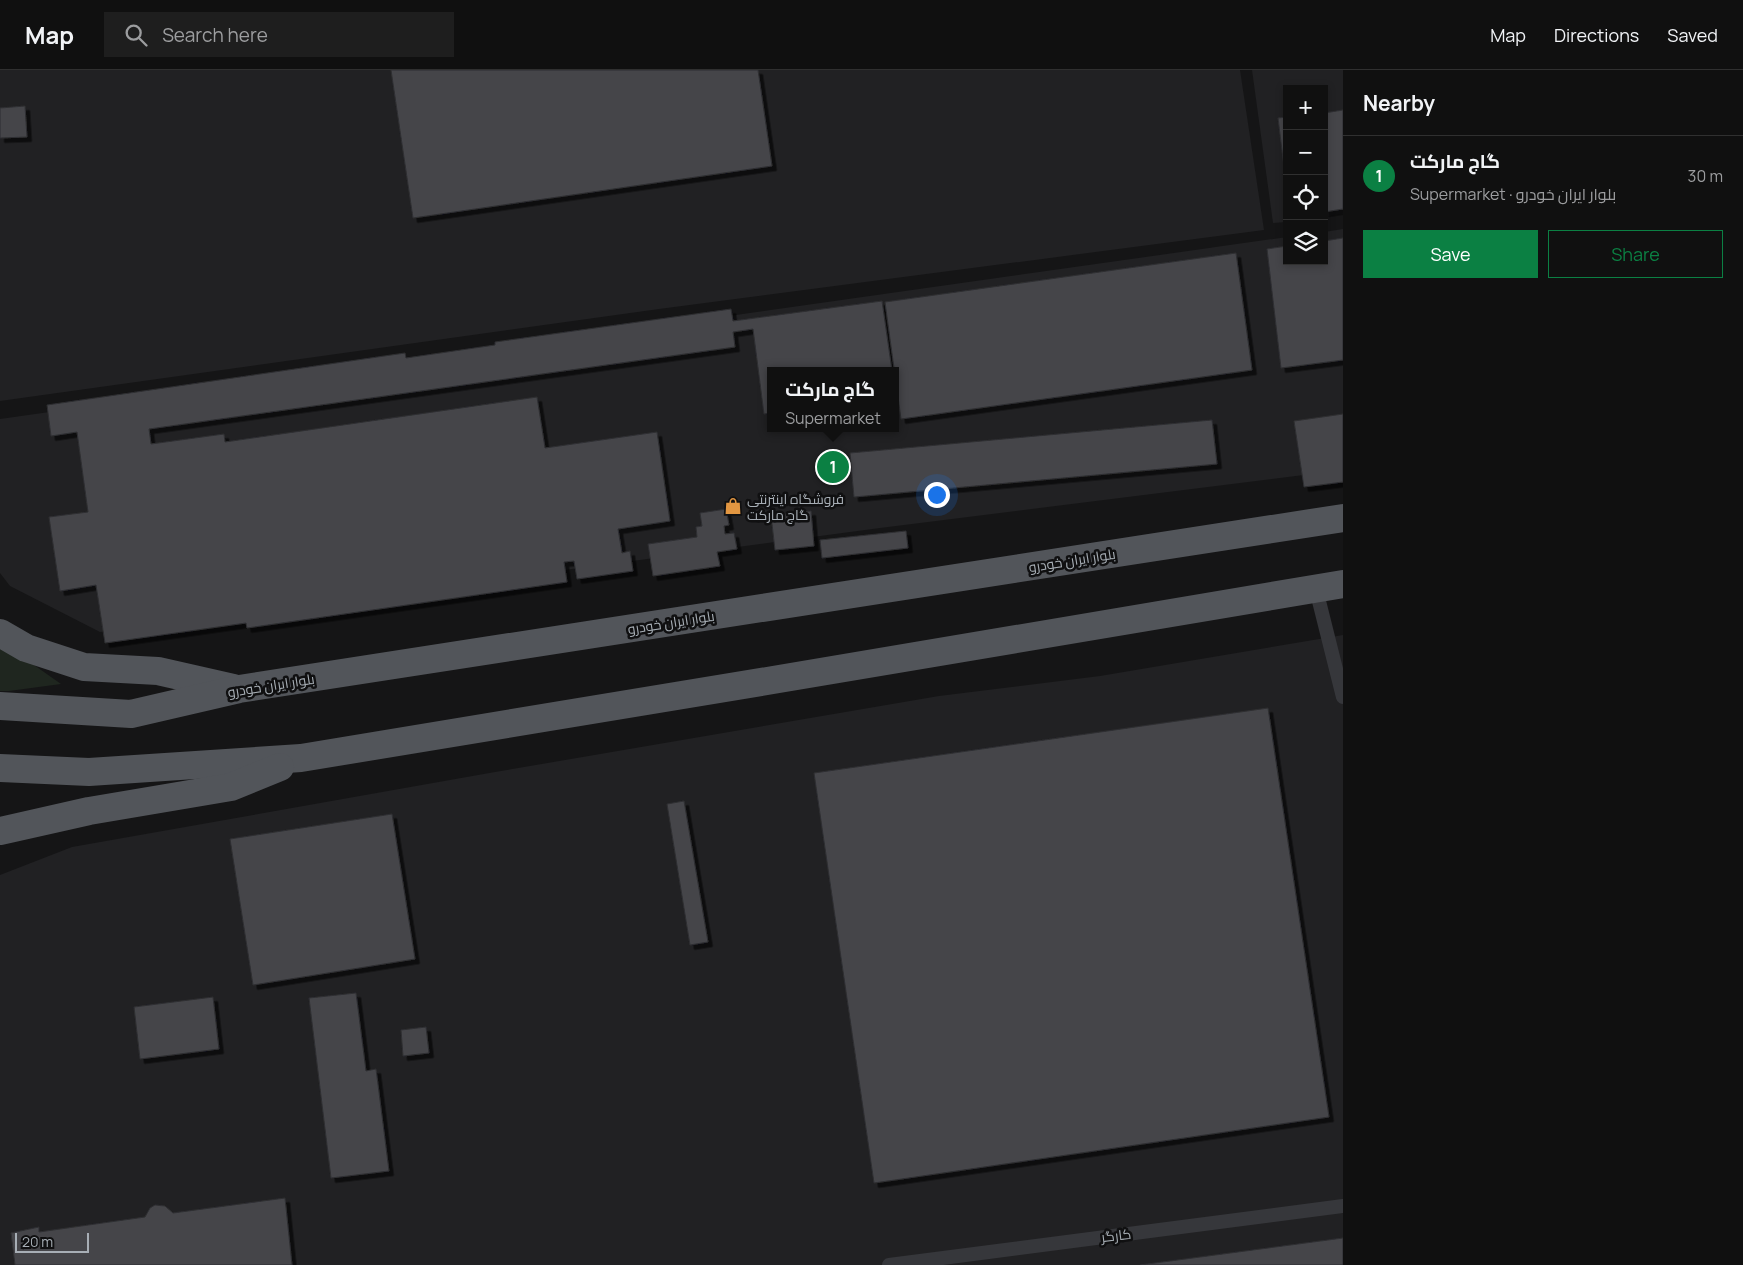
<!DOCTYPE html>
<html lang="en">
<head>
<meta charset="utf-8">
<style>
	:root { --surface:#101010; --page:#1e1e1e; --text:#f1f3f6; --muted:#9c9d9f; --line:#303030; --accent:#0b8043 }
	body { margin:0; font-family:Manrope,Cairo,sans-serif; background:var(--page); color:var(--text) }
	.controls { position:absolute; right:15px; top:15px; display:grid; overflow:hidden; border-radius:0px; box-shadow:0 2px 8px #0003 }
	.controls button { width:45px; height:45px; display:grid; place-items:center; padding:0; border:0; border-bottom:1px solid var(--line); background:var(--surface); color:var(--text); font:25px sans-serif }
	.scale { position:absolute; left:15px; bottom:12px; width:74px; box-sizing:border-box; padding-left:5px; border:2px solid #a7aeb5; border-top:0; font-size:14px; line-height:18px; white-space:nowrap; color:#a7aeb5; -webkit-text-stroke:4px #101011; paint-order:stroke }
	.you { position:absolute; left:936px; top:424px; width:18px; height:18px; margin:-12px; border:4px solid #fff; border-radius:50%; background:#1a73e8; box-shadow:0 0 0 8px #1a73e833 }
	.badge { display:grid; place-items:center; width:32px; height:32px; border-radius:50%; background:var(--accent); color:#fff; font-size:16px; font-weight:700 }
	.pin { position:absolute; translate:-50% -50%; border:2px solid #fff; box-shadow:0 1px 5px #0006 }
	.popup { position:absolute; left:767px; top:297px; width:132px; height:65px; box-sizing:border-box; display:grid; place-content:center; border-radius:0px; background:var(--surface); filter:drop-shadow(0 1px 4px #0005); font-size:16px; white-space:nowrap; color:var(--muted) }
	.popup b { font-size:19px; color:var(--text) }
	.popup::after { content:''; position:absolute; left:50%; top:100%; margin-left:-10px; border:10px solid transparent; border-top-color:var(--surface) }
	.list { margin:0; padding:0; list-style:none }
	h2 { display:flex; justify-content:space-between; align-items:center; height:65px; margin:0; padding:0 20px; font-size:21px }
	h2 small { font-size:16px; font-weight:400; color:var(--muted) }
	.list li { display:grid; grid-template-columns:32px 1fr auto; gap:15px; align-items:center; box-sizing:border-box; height:80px; padding:0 20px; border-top:1px solid var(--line) }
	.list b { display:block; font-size:19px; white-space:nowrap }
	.list p { margin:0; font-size:16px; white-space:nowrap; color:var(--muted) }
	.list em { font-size:16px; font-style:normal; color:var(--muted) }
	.actions { display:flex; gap:10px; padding:15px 20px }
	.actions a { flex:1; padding:11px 0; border:1px solid var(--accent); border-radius:0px; text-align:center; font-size:18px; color:var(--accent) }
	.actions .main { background:var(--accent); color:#fff }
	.icon { flex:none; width:28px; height:28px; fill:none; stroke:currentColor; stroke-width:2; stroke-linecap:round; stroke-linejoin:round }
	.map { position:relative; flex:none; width:1343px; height:1195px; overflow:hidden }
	header { display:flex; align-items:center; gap:30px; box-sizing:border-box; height:70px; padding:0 25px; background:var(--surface); border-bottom:1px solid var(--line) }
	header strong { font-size:24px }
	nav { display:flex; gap:28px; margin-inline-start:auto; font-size:18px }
	.search { width:350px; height:45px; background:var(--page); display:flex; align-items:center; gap:12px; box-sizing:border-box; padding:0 18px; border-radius:0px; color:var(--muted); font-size:19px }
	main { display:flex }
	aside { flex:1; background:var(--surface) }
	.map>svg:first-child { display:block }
</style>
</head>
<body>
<header>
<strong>Map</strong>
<div class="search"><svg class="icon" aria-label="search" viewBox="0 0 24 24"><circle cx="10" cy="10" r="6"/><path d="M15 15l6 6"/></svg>Search here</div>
<nav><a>Map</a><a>Directions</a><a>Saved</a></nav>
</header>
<main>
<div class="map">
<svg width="1343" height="1195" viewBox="0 0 1343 1195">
	<defs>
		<filter id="shadow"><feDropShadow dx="4.5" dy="4.5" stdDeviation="0" flood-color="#0009"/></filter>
	</defs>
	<rect width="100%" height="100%" fill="#151516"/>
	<g fill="#212123" fill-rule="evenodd">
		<polygon points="0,0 1240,0 1264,160 659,239 0,331"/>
		<polygon points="1252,0 1343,0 1343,144 1324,147 1324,19 1287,19 1287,152 1273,153"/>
		<path d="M1343,159v241l-463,58 -780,104 -90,-46 -10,-13v-154l1287,-182v24h37v-29zM770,301h126v57h-126z"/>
		<polygon points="1343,565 1343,1195 0,1195 0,805 72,777 495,702 939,626 1100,606"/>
	</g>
	<polygon fill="#1f261f" points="0,575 24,588 61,614 9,621 0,621"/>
	<g fill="#444549" stroke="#2f2f32" filter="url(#shadow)">
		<polygon points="391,0 758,0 772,96 413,148"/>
		<polygon points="25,36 27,67 0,68 0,38"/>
		<polygon points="1343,40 1343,139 1324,142 1324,43"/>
		<polygon points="1287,47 1287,121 1278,48"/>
		<polygon points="1343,168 1343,290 1281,298 1267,179 1287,176 1287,191 1324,191 1324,171"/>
		<polygon points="1236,183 1252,300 901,349 885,232"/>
		<polygon points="882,231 892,301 770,301 770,343 764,344 753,259 733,262 735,277 149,359 151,374 224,364 225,372 537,327 545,378 657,362 670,451 618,459 622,483 630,481 633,501 577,509 574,491 564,492 567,512 247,558 246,553 105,573 96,515 60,521 49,447 88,442 77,362 51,366 47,335 405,283 406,288 495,275 495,272 731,239 733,251"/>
		<polygon points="1343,344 1343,412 1304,417 1294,351"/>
		<polygon points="1212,350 1217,394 854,427 850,383"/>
		<polygon points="726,439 729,455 724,456 725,464 734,463 737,479 717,482 720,496 653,506 648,474 697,467 696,457 702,456 700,443"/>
		<polygon points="811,441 814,476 775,480 771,445"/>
		<polygon points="906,461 908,478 822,488 820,470"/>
		<polygon points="1268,638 1329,1047 874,1113 814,703"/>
		<polygon points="684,731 708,872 690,875 667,734"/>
		<polygon points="392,744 415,889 253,915 230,769"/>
		<polygon points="356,923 366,1001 376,999 389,1101 331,1108 309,928"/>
		<polygon points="213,927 219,979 140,989 134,937"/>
		<polygon points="426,957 429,983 403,986 401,960"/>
		<polygon points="285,1128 292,1195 15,1195 11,1163 39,1157 39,1162 145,1147 150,1138 155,1135 165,1136 173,1143"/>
		<polygon points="1343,1168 1343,1195 1140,1195"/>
	</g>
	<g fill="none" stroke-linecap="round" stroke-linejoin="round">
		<g stroke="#36373b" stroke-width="14">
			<polyline points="1316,519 1343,627"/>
			<polyline points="889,1195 1343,1136"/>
		</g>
		<g stroke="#52555a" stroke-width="28">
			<polyline points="0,563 26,578 84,597 158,601 233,618"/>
			<polyline points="0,636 131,644 239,619 1343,448"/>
			<polyline points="0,698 89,702 301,688 773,610 1343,514"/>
			<polyline points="0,761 89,741 231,717 280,697"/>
		</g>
	</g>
	<defs>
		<g id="shop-bare" transform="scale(1.35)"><path d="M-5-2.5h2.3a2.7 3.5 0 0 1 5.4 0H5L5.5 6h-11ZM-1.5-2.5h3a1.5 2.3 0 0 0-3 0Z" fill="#e29641" stroke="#101011" stroke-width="2.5" paint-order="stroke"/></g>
	</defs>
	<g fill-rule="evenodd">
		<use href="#shop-bare" x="733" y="436"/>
	</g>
	<g text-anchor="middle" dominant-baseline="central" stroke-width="5" stroke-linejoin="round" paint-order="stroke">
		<g font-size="14" fill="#a7aeb5" stroke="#101011" text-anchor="start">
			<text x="747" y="428">فروشگاه اینترنتی<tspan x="747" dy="16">گاج مارکت</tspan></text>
		</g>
		<g font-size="14" fill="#a7aeb5" stroke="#101011">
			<text transform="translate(1072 490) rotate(-9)">بلوار ایران خودرو</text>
			<text transform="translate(671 552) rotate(-9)">بلوار ایران خودرو</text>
			<text transform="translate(271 615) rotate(-9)">بلوار ایران خودرو</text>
			<text transform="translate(1116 1165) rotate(-7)">کارگر</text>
		</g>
	</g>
</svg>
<div class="controls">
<button>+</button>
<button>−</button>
<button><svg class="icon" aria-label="locate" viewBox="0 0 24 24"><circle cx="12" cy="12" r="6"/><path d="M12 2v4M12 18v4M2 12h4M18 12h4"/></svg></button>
<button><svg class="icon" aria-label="layers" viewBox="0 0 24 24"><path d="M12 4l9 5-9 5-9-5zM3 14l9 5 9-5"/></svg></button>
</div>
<div class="scale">20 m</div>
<div class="you"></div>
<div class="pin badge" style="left:833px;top:397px">1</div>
<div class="popup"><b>گاج مارکت</b>Supermarket</div>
</div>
<aside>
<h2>Nearby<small></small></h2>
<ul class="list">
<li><span class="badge">1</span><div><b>گاج مارکت</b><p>Supermarket · بلوار ایران خودرو</p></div><em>30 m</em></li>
</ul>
<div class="actions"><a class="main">Save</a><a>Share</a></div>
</aside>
</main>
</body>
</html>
